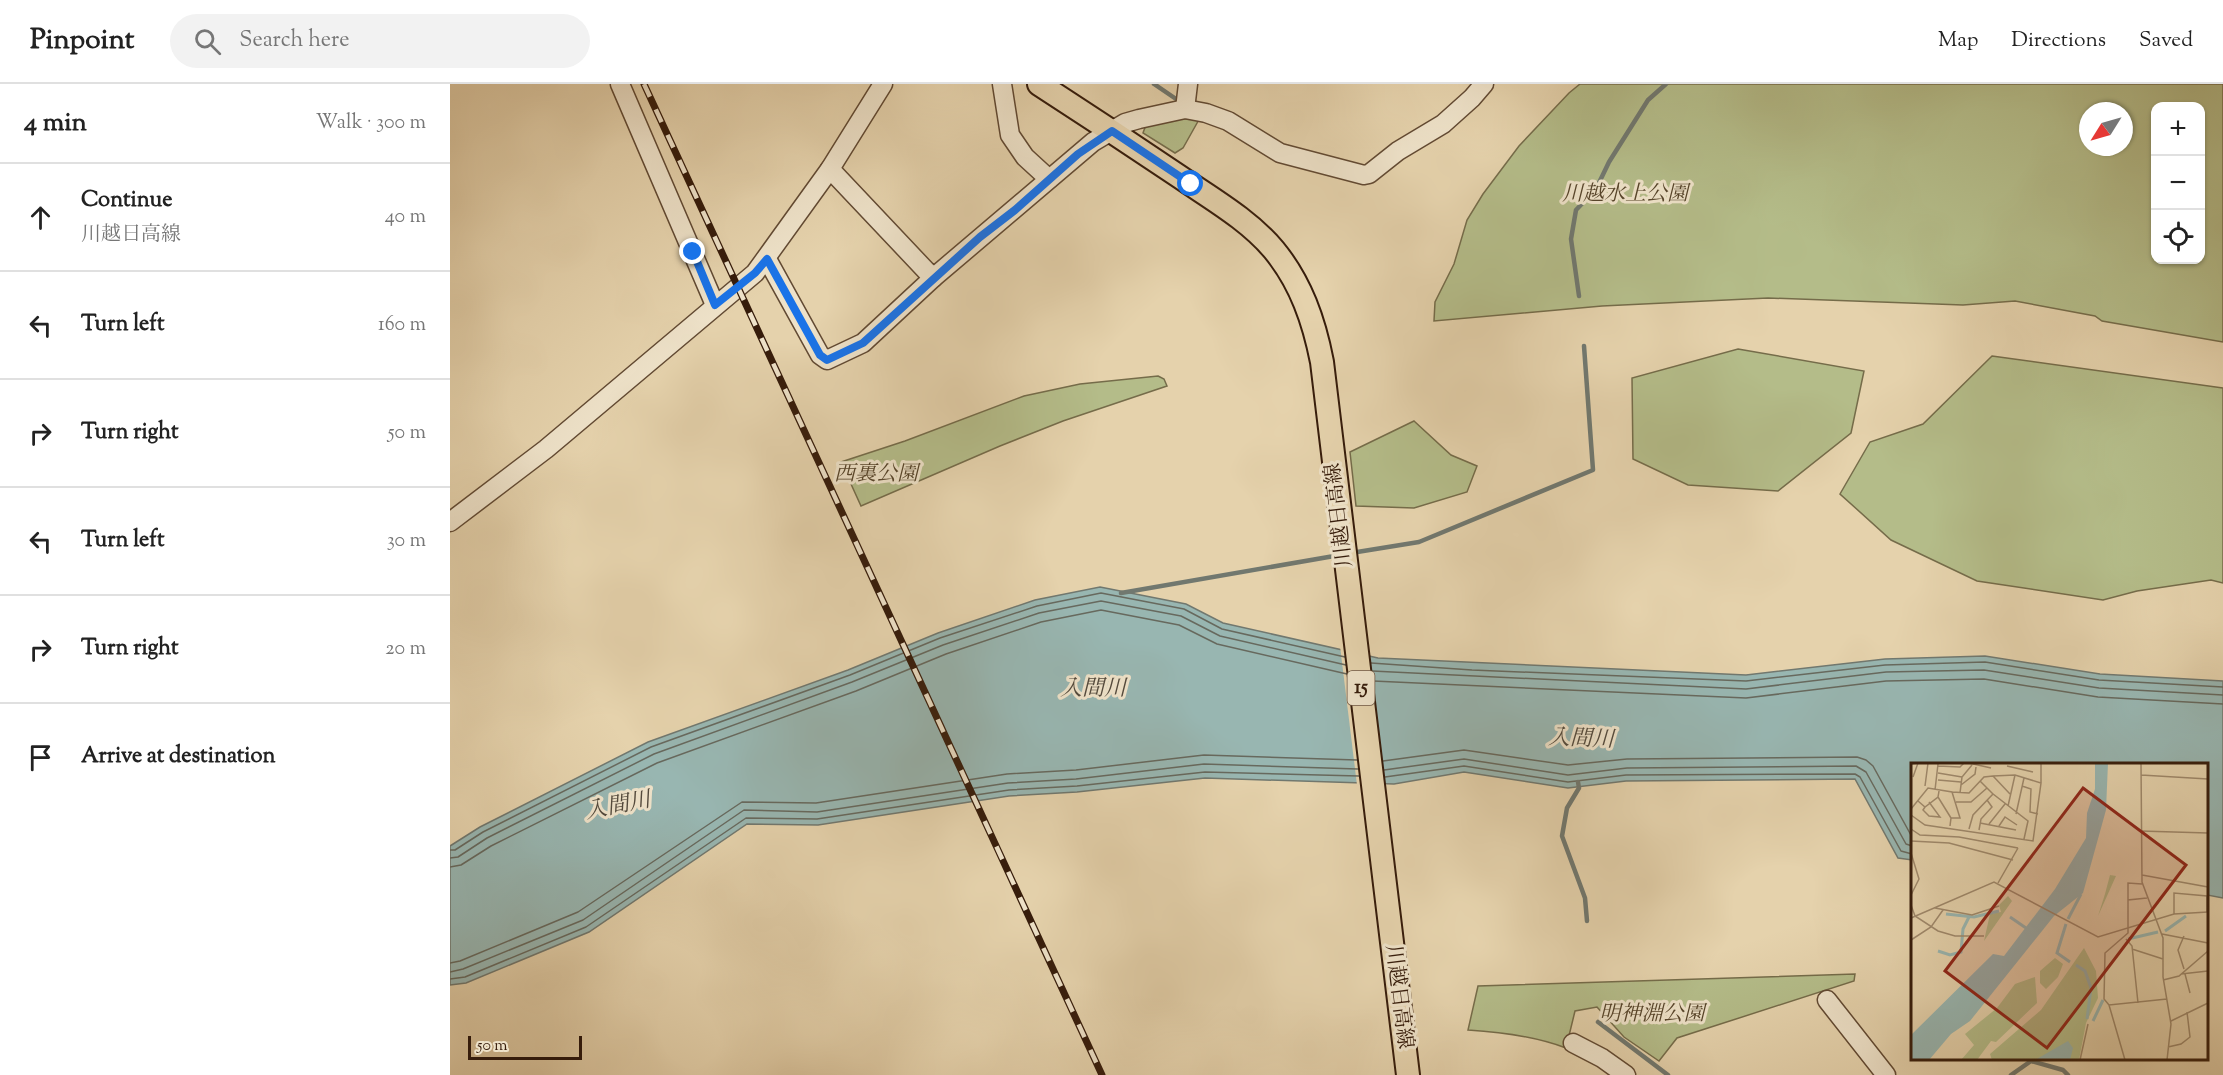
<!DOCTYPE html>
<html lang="en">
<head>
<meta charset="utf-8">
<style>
	:root { --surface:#fff; --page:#f2f2f2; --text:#222; --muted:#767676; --line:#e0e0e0 }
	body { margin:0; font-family:"Sorts Mill Goudy","Noto Serif JP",serif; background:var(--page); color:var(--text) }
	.controls { position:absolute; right:18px; top:18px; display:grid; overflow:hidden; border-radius:12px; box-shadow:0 2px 4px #0004 }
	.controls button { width:54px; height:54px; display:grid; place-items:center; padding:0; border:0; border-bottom:2px solid var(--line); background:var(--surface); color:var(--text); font:30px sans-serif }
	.compass { position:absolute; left:1629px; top:18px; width:54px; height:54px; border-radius:50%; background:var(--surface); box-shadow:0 2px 4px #0004; rotate:233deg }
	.scale { position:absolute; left:18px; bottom:15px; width:114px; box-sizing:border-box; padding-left:6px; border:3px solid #361c0b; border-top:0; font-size:16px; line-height:21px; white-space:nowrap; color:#361c0b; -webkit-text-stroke:4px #eee2c9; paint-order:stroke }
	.stop { position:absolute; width:18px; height:18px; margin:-14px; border:4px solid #1a73e8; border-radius:50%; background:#fff }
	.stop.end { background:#1a73e8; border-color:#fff; box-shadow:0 2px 6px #0008 }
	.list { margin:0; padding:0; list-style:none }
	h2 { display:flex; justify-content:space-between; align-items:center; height:78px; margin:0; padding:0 24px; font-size:26px }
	h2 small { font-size:20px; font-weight:400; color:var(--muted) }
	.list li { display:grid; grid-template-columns:39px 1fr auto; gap:18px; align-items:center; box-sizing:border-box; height:108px; padding:0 24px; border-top:2px solid var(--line) }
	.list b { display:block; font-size:22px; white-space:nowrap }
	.list p { margin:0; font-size:20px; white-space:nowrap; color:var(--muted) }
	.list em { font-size:20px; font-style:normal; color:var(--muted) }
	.icon { flex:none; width:33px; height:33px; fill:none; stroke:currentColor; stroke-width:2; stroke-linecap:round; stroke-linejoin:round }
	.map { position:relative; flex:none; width:1773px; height:991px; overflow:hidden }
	header { display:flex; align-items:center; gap:36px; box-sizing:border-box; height:84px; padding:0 30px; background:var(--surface); border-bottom:2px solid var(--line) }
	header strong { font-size:28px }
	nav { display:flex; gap:33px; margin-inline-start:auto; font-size:21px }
	.search { width:420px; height:54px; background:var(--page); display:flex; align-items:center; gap:15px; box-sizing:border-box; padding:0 21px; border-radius:33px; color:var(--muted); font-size:22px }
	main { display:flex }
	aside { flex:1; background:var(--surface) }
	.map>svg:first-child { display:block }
</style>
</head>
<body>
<header>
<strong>Pinpoint</strong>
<div class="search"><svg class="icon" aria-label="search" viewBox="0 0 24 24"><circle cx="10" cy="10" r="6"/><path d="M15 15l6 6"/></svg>Search here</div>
<nav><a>Map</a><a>Directions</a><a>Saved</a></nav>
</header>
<main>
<aside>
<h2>4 min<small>Walk · 300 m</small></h2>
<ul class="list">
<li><svg class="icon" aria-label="ahead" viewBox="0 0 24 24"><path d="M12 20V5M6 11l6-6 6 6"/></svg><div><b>Continue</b><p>川越日高線</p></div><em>40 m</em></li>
<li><svg class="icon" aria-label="left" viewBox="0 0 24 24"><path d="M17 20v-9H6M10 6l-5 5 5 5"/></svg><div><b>Turn left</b></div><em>160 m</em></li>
<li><svg class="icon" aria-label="right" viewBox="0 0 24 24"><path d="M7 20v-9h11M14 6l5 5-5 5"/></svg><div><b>Turn right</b></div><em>50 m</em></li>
<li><svg class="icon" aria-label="left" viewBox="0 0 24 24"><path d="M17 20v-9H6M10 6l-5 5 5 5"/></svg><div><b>Turn left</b></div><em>30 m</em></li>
<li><svg class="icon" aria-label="right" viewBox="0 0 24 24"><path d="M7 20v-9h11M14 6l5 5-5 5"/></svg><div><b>Turn right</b></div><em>20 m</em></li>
<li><svg class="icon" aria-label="arrive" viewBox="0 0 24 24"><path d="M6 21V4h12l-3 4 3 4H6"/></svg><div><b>Arrive at destination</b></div></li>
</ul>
</aside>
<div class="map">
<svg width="1773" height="991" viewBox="0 0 1773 991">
	<rect width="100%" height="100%" fill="#e5d2ac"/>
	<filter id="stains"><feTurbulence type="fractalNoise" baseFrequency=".00333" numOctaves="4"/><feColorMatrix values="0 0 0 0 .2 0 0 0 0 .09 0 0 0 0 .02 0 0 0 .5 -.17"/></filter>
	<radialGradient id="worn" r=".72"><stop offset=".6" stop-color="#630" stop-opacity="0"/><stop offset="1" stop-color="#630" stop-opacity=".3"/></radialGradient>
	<g fill="#b4bc89" stroke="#756c4a" stroke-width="1.5" fill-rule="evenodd">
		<path d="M1130,0h643v258l-121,-21 -7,-5 -80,-15 -52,4 -195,-7 -166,8 -168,15 1,-19 19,-38 13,-44 16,-26 36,-48 50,-53zM1706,22h44v154h-44zM1638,27h36v36h-36z"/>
		<polygon points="751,32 733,64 725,69 693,49 697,38"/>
		<polygon points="1288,265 1414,287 1401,349 1328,407 1238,401 1183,375 1182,294"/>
		<polygon points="1542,272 1773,304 1773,499 1761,496 1687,507 1653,516 1527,497 1441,456 1390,410 1420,358 1473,340"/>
		<polygon points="708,292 714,295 717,302 613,337 550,362 411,422 391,378 455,357 574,312 630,300"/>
		<polygon points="964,337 1001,371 1027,382 1017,408 964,424 906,422 900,368"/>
		<path d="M1405,890l-1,7 -177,57 -18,23 -35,-24 -27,-30 -22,4 -9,37c-32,-12 -64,-16 -98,-18l10,-44z"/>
	</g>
	<polygon fill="#98b6b1" stroke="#71786f" stroke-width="1.5" points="650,503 736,520 773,539 928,574 1296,591 1435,575 1535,572 1650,590 1773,597 1773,814 1757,811 1756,680 1462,680 1462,776 1448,774 1405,695 1176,697 1118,704 1014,688 944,700 755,694 627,708 559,712 368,741 297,740 139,848 16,899 0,901 0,762 30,743 198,658 398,586 488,549 585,516"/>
	<polygon fill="#e5d2ac" points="890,562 915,568 931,702 907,701"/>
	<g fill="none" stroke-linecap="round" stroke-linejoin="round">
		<g stroke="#67695e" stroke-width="1.5">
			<polyline points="921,579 1022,586 1296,597 1435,581 1535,578 1649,596 1773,603"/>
			<polyline points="922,587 1296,605 1436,588 1534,586 1649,604 1773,611"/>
			<polyline points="923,597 1296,614 1436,597 1534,595 1648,613 1773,620"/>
			<polyline points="933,677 1014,666 1118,681 1177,675 1407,673 1416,676 1423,682 1462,753"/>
			<polyline points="934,686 1014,675 1118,691 1177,684 1406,682 1416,688 1456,760 1462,762"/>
			<polyline points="935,693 1014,682 1118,698 1176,691 1405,690 1410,693 1451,767 1462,770"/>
			<polyline points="0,766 5,766 33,748 201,663 400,591 490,554 587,522 651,509 734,525 772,545 895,573"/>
			<polyline points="0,774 8,773 37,754 204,670 402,598 493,561 589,529 651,517 731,532 770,552 896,581"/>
			<polyline points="0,783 11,781 41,762 207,679 406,607 496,570 591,538 651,526 729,541 767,560 897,590"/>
			<polyline points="0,879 10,877 128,828 292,718 366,719 557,690 626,686 754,671 907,676"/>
			<polyline points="0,888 13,885 133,836 294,726 367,728 558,699 626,695 754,680 908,685"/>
			<polyline points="0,895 15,893 136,843 296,734 367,735 559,706 627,702 755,688 909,692"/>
		</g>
		<g stroke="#71786f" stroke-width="4.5">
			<polyline points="704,0 729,17"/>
			<polyline points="1129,212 1121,155 1126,126 1146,105 1159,78 1198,16 1216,0"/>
			<polyline points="901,469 969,458 1143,386 1134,262"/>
			<polyline points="671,509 890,471"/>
			<polyline points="1128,698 1129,704 1117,724 1112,752 1135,814 1137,837"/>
			<polyline points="1148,938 1218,991"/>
			<polyline points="1561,991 1581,977 1613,986 1618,991"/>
		</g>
		<g stroke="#624a33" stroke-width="21">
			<g id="minor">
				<polyline points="170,0 265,221"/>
				<polyline points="552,0 560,51 575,73 599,95"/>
				<polyline points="735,25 738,0"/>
				<polyline points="380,85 483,194 643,58 675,39 689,35 735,25 756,29 778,37 830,69 914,91 919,90 948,67 993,40 1022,14 1034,0"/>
				<polyline points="317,175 370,271 377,276 413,259 483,194"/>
				<polyline points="0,438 96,365 305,189 380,85 433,0"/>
				<polyline points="1377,916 1436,991"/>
				<polyline points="1123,959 1152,974 1176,991"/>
			</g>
		</g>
		<g stroke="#361c0b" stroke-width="26">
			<path id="major" d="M589,0c48,31 95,62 141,93 32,22 69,43 94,73 27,33 40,71 48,112l86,713"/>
		</g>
		<use href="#minor" stroke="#eee2c9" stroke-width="18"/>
		<use href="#major" stroke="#e5d2ac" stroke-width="22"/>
		<g stroke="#361c0b" stroke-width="7">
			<polyline id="rail" points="194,0 652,991"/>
		</g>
		<use href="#rail" stroke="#eee2c9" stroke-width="4.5" stroke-dasharray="14" stroke-linecap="butt"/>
	</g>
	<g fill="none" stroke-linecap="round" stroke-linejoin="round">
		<polyline stroke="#1a73e8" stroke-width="8" points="243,168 265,221 305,189 317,175 370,271 377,276 413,259 530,153 565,126 628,70 662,47 741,100"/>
	</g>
	<g text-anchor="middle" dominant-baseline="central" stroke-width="6" stroke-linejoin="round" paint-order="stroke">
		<rect fill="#eee2c9" stroke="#6d5744" stroke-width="1.5" x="897.5" y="587" width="27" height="34" rx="4.5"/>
		<g font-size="20" font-weight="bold" fill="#361c0b">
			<text x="911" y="604">15</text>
		</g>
		<g font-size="21" font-style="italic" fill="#56442a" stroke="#eee2c9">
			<text x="1175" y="111">川越水上公園</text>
			<text x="426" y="391">西裏公園</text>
			<text x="1202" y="931">明神淵公園</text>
		</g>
		<g font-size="21" fill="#361c0b" stroke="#eee2c9">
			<text transform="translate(890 431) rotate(-97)">川越日高線</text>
			<text transform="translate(948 913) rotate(83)">川越日高線</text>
		</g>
		<g font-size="22" font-style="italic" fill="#534a3d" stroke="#eee2c9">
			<text x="643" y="606">入間川</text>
			<text transform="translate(1131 656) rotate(2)">入間川</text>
			<text transform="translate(168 723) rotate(-11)">入間川</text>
		</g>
	</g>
	<g transform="translate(1461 679)">
		<rect width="297" height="297" fill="#e5d2ac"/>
		<path d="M199,112l6,1 -18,40 7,-22zM97,133l4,5 -28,40 6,-27 11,-2 -2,-7zM173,185l12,23 2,27 -12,25 -7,37h-87l-2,-6 51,-44zM144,195l8,6 -5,13 -12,12 -6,-6v-12zM124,214l2,26 -41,39 -5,-1 -14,19h-16l13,-15 -9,-11 32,-26 18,-24z" fill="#b4bc89"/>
		<path d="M184,0h13l-2,47 -23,83 -29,23 -84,105 -19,13 -22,26h-18v-25l82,-81 11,2 51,-67 31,-51 1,-25 8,-24zM157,278l5,7 -3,12h-35z" fill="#98b6b1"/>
		<path fill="none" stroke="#98b6b1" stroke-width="3" d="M35,151l28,3 25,-6M99,154l16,11M157,156l13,-25M155,161l-9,29 13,9M254,168l21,-15M217,176l30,-7M27,188l12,4 11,-3 2,-23 6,-12M165,202l9,6 6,17 -4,31M182,258l10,-21"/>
		<path fill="none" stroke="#9f896c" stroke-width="1.5" d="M58,0l22,5M230,0l1,119 21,56v39l8,47 -4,36M0,1l7,-1 -5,14M27,3l22,1 4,-4M96,3l26,6M27,10l24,4M230,12l67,4M82,13l17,18M27,17l23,2M69,18l13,13M130,20v-20M50,22l14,-11 1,-7M14,23l3,-23M111,23l9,3 -1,23 8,2M24,27l3,-26M49,30l2,-16 10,-12M27,34l13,21M7,38l7,6 13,-10 1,-6M45,39h15l16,-14M97,43l7,-31M14,44l-2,3 6,6 11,1 -11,-15M0,46l17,-21 24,4 8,26h-9l-1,8M105,51l8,-36M0,52l14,10 108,16 8,-58 -26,-8 -22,1 -9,1 -15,16 -17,-1M69,60l36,7M78,61l16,-20M88,63l6,-9 12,8M0,66l9,6 39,2 59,11M58,66l4,-14 20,-21 35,27 -4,18M68,67l2,-11 11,-12 -5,-7M229,68l68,2M0,78l38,2 64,17M0,90l8,26 -8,16M231,112l66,12M87,120l20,-35M236,135l-19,2v33l-23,20 -1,46 5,6 58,-6M217,137v-17l14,1M0,142l4,11 23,15 17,5h29M24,145l37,7 27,-9M263,151v-21l33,3v16M0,155l83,-36 104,55 76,-23 34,-2M251,171l46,9M215,176l6,7 6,57M0,177l20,-13 12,-17M221,186l31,10M273,206l-6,-19 6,-14M270,211l27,-3M274,211l5,19M252,217l16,-4 29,-25M198,242l16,55M260,258l37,-18M257,284l13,-3 9,-7 -3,-25M169,297l8,-36"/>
		<path fill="#8f2418" fill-opacity="0.15" stroke="#8f2418" stroke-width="3" d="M172,25l103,77 -139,183 -102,-77z"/>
		<rect width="297" height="297" fill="none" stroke="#361c0b" stroke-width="3"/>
	</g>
	<rect width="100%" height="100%" filter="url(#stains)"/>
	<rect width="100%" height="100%" fill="url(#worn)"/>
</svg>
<div class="controls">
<button>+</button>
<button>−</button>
<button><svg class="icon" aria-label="locate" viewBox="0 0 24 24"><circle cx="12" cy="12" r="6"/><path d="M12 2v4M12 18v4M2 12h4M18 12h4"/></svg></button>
</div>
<svg class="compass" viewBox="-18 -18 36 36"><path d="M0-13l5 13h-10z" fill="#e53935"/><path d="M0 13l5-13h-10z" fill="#767676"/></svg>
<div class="scale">50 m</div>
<div class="stop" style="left:741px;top:100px"></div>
<div class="stop end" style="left:243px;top:168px"></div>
</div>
</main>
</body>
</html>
